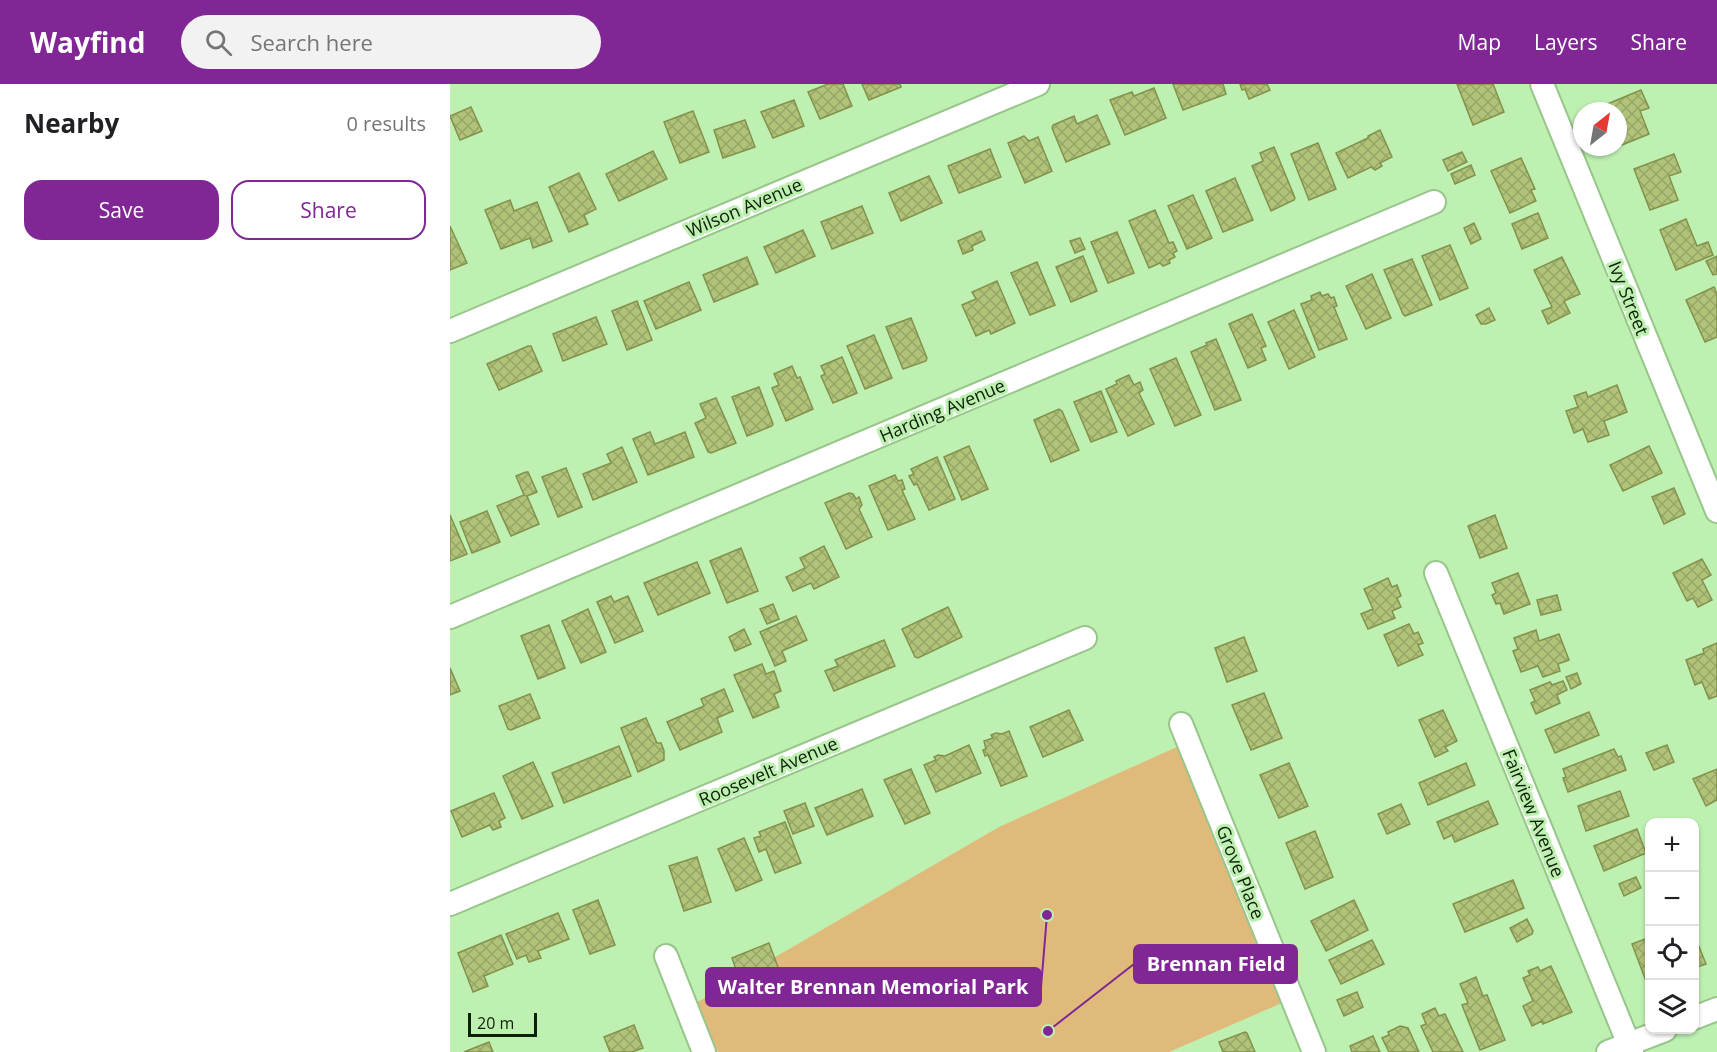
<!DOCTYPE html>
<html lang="en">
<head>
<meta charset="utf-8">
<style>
	:root { --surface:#fff; --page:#f2f2f2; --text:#202124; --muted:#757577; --line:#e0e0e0; --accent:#812795 }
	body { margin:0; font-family:"Open Sans",sans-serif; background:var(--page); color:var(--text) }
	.controls { position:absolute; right:18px; bottom:18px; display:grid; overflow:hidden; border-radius:12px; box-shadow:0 2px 4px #0004 }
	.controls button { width:54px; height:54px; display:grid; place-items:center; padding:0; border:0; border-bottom:2px solid var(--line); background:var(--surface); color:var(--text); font:30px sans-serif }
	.compass { position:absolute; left:1123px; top:18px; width:54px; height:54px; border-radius:50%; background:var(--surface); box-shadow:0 2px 4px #0004; rotate:31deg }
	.scale { position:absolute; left:18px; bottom:15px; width:69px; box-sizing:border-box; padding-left:6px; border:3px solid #0d2008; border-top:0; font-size:16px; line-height:21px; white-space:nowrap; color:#0d2008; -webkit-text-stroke:4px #bef0b1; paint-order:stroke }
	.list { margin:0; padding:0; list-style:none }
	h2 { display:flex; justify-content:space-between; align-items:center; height:78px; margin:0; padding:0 24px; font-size:26px }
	h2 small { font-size:20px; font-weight:400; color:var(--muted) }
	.actions { display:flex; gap:12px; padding:18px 24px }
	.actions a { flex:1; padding:14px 0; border:2px solid var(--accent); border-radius:18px; text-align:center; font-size:21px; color:var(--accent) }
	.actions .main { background:var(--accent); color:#fff }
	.icon { flex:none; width:33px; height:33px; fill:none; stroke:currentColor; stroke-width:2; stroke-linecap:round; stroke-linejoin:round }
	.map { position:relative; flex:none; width:1267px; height:968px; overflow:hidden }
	header { display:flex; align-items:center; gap:36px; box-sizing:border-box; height:84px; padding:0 30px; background:var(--accent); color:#fff }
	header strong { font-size:28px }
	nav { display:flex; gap:33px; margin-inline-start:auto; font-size:21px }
	.search { width:420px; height:54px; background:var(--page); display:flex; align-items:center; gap:15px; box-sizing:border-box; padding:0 21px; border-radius:33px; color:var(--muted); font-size:22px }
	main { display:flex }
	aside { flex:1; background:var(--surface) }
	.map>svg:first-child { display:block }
</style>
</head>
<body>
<header>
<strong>Wayfind</strong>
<div class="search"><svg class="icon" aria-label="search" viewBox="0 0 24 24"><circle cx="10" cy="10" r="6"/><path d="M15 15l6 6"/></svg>Search here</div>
<nav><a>Map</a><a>Layers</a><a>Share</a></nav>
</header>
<main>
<aside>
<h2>Nearby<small>0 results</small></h2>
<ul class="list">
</ul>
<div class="actions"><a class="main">Save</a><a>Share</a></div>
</aside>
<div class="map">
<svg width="1267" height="968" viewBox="0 0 1267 968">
	<defs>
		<pattern id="building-cross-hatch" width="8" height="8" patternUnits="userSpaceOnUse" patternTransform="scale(1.5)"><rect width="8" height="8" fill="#b1c279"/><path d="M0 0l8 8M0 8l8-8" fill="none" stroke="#97a667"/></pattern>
	</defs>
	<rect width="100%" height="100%" fill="#bef0b1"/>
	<polygon fill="#e0ba7b" points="729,662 832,919 719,968 268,968 246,919 549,743"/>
	<g fill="url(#building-cross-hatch)" stroke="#82924b" stroke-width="1.5">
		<polygon points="378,0 393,0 402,22 370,35 358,8"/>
		<polygon points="412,0 450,0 451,3 419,16"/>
		<polygon points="723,0 773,0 776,10 733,26"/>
		<polygon points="790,0 817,0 820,6 799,15 795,5 792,6"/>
		<polygon points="1007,0 1043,0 1054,28 1023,41"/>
		<polygon points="704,4 716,34 675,51 660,16 682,8 684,12"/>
		<polygon points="1191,6 1199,24 1190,27 1199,50 1172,61 1168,51 1168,27 1158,27 1155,21"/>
		<polygon points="344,16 354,42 323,54 311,28"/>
		<polygon points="21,23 32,47 10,56 0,32"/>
		<polygon points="243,27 259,68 230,79 214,38"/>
		<polygon points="647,31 660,60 616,78 602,44 603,41 624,32 627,40"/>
		<polygon points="295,36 305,63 273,74 264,46"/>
		<polygon points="930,46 942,73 930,79 932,82 925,86 921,83 898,94 886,69 918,54 918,52"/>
		<polygon points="574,52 579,57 588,53 602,87 575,99 558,59"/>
		<polygon points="868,59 886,105 859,116 841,70"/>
		<polygon points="824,63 845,114 844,116 821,127 802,82 813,77 810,69"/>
		<polygon points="540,65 551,93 509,109 498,82"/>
		<polygon points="203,67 217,95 169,117 156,90"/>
		<polygon points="1012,68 1017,78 998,87 993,76"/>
		<polygon points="1224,70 1231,88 1219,92 1228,116 1200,126 1184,85"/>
		<polygon points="1071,74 1085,105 1081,106 1086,117 1060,129 1041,87"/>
		<polygon points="1021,81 1025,91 1005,100 1001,90"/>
		<polygon points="129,89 146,125 134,131 138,140 119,148 99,103"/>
		<polygon points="479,92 492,119 451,137 439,109"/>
		<polygon points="785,94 803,136 773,148 756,107"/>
		<polygon points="743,111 762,154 737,165 718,122"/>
		<polygon points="60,116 64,127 87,118 102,157 83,164 80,154 51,165 35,126"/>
		<polygon points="412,122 423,149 382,165 371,138"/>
		<polygon points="705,126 719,159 723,158 727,167 723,169 725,173 719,176 720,179 713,182 710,179 699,184 679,137"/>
		<polygon points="1088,129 1098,154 1072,165 1062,140"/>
		<polygon points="1236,135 1247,162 1258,158 1263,171 1226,186 1210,146"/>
		<polygon points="1024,139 1031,155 1021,160 1014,144"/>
		<polygon points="0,142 17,179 0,186"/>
		<polygon points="353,146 365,172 326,189 314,163"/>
		<polygon points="531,147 535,156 522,162 523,166 513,170 508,157"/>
		<polygon points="667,148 684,189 658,199 641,158"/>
		<polygon points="630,154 635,165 625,169 620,157"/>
		<polygon points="1000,161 1018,204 990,216 972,172"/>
		<polygon points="633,172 647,207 621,218 606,183"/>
		<polygon points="1267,172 1267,190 1263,191 1256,177"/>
		<polygon points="297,173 308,200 264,218 253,191"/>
		<polygon points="1112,173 1130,210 1114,217 1120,229 1098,240 1092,227 1102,223 1084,186"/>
		<polygon points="962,175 982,221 955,232 953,230 934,186"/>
		<polygon points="587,178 605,221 580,231 561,189"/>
		<polygon points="922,190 941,234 916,245 896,202"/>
		<polygon points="547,197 565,239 541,250 539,246 526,252 512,221 526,215 522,208"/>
		<polygon points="239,198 251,226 206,245 194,217"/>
		<polygon points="1264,203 1267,210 1267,253 1255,258 1236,216"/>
		<polygon points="870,208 872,212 878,210 881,214 884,213 887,222 884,223 897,255 869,266 851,220 862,216 861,212"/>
		<polygon points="187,217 202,256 177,266 162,227"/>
		<polygon points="1039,224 1045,236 1036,240 1031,240 1026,231"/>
		<polygon points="844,226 865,273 839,285 818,238"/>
		<polygon points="802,230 816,262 811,264 816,276 798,284 779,240"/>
		<polygon points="146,233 157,260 113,277 103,250"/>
		<polygon points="461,234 477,274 476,277 453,285 436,243"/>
		<polygon points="424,251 442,294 415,305 397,262"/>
		<polygon points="766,255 791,316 765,326 741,268 757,261 756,259"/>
		<polygon points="78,262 81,262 92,287 49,306 37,280"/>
		<polygon points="392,273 407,309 383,319 371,292 375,290 371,282"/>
		<polygon points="726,274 751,331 725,342 700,285"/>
		<polygon points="342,282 347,294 350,293 363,325 336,337 322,304 329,301 324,290"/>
		<polygon points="679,291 684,301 690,298 693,306 689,309 704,340 678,352 656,305 667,300 666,297"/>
		<polygon points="1167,301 1177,328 1154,337 1159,351 1138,358 1133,345 1124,349 1116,327 1128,323 1124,312 1136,308 1138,313"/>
		<polygon points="309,303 323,340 322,342 297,352 282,313"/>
		<polygon points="651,307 667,348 641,358 624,318"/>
		<polygon points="266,314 286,359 261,369 258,368 245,339 256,334 250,320"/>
		<polygon points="609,325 612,327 629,366 601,378 584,336"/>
		<polygon points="200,348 205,360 235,348 244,373 198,391 183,355"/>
		<polygon points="519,362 538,405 512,416 494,373"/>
		<polygon points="1199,362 1212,389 1173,407 1160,381"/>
		<polygon points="172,363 187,398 143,416 133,390 161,379 157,370"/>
		<polygon points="487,373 505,415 479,426 467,400 464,401 459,392 464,390 461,385"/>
		<polygon points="116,384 132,423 108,433 92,393"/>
		<polygon points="76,388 78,388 87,408 77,412 89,440 61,452 47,422 74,411 66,392"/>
		<polygon points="445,391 448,397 452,396 455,405 452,406 465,435 438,446 419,402"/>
		<polygon points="1224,404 1235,430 1214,440 1202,413"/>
		<polygon points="399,409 403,410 406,415 409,413 412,421 409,425 422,453 396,465 375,419"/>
		<polygon points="37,427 50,458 22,469 10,438"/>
		<polygon points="0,431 17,470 0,477"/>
		<polygon points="1045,431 1057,464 1030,474 1018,442"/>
		<polygon points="374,462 389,493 364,505 361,499 343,507 336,493 355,484 350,474"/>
		<polygon points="291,464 308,507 277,519 260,477"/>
		<polygon points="1252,475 1261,491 1252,496 1262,516 1248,523 1243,514 1237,517 1223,489"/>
		<polygon points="247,478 260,509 208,531 194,499"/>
		<polygon points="1068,489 1080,520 1054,530 1050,519 1046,520 1042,511 1046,509 1042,499"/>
		<polygon points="938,494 942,503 947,501 951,512 947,514 951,523 942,527 945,534 918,545 911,530 923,525 914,505"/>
		<polygon points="1107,511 1111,526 1091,531 1087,516"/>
		<polygon points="161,512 164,518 178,512 193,547 165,559 147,518"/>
		<polygon points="323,520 329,535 317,540 310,525"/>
		<polygon points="498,523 512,553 468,574 465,573 452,545"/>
		<polygon points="138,525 156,568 131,579 112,537"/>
		<polygon points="346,532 357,556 332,567 336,577 325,582 310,548"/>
		<polygon points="959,540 964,550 968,548 973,559 968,561 973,571 948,582 934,551"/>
		<polygon points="99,541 115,584 88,595 71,552"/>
		<polygon points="294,545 301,560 285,567 279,553"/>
		<polygon points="1086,546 1089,557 1109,550 1119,576 1108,580 1110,587 1093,593 1088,582 1071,588 1063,567 1068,565 1064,554"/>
		<polygon points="794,553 807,587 777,598 765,564"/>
		<polygon points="434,556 445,582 384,607 375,587 388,582 385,576"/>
		<polygon points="1267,559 1267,612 1259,615 1252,598 1245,601 1236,576 1254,569 1253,565"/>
		<polygon points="312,580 316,590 324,587 331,607 324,610 329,623 303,634 284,591"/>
		<polygon points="0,584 10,607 0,611"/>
		<polygon points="1127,589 1131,600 1121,605 1116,593"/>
		<polygon points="1113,597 1117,606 1107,611 1110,619 1086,630 1081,619 1085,617 1080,606 1100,598 1102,601"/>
		<polygon points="274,605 283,627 267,634 272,648 230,666 217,638 254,622 251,615"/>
		<polygon points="814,609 832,654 801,666 782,621"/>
		<polygon points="80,610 90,634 61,646 58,645 49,622"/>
		<polygon points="619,626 633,656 593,673 580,643"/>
		<polygon points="993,626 1007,657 995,663 998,667 985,673 969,636"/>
		<polygon points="1139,628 1149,651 1105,669 1095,646"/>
		<polygon points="196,634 207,659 211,659 214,667 214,676 188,688 171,644"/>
		<polygon points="559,647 577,692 551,702 538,671 535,672 533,666 536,665 534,657 543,654 541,651 546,649 552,650"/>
		<polygon points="519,661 531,689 486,708 474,681 486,676 484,673 488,671 495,672"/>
		<polygon points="1217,661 1224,678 1204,686 1196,669"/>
		<polygon points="169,662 181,692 114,719 102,689"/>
		<polygon points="1164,665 1168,673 1171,672 1176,686 1118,708 1113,694 1116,693 1113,685"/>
		<polygon points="83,678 103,722 72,735 53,692"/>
		<polygon points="839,679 858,722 829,734 810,691"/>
		<polygon points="1016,679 1025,701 978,721 969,699"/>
		<polygon points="461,685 480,729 455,740 434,696"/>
		<polygon points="1267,685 1267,716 1256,722 1243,695"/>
		<polygon points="412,705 423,732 377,751 365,724"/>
		<polygon points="1170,707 1179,732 1136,747 1128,722"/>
		<polygon points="44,709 55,734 49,737 51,743 43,746 40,741 12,753 1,727"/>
		<polygon points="1038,717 1048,740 1005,758 1002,751 994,755 987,738"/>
		<polygon points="355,719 364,742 343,750 334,727"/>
		<polygon points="951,720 960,740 937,750 928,730"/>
		<polygon points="335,738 351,779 325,789 316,765 309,768 304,754 311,752 309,748"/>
		<polygon points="1187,745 1196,769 1154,787 1144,762"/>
		<polygon points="865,747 883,793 855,805 836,759"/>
		<polygon points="294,754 312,796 286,807 268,765"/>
		<polygon points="247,773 261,818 234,827 219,782"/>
		<polygon points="1186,793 1191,804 1174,812 1169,800"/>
		<polygon points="1063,796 1074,824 1015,848 1003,820"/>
		<polygon points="148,816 165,861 140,870 123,826"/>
		<polygon points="904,816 918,846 876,867 861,837"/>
		<polygon points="108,829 119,855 88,867 91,874 79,878 76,871 67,875 56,850"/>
		<polygon points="1077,835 1083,847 1082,850 1067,858 1060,844"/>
		<polygon points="1244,850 1256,880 1244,884"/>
		<polygon points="51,851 63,880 34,892 38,902 23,908 8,869"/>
		<polygon points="1200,853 1200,905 1199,905 1182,860"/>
		<polygon points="922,856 934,880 891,900 879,876"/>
		<polygon points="319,859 329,886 291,900 282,874"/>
		<polygon points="1101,882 1122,928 1093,940 1092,937 1082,942 1073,922 1083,917 1073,894 1080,891 1078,887 1088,883 1090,887"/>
		<polygon points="1026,893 1033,912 1037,911 1055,956 1030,966 1012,921 1018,919 1010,900"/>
		<polygon points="907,908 913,923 894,932 887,916"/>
		<polygon points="985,924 989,932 995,930 1013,968 983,968 971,942 976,940 972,930"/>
		<polygon points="184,941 193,964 182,968 160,968 154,953"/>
		<polygon points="950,942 958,944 969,968 939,968 932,954 939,951 938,948"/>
		<polygon points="795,948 797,949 805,968 773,968 769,958"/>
		<polygon points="923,952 930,968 902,968 900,962"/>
		<polygon points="39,958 43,968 14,968"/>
	</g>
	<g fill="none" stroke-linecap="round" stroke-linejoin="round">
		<g stroke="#96c68a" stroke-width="26">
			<g id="street">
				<polyline points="1092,0 1267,427"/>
				<polyline points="0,247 588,0"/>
				<polyline points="986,489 1182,968"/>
				<polyline points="0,533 984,118"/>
				<polyline points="731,640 864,968"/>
				<polyline points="0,820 635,554"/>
				<polyline points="216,872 254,968"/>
				<polyline points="1244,934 1267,925"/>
				<polyline points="1158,968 1215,946"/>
			</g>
		</g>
		<use href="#street" stroke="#fff" stroke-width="22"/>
	</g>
	<g text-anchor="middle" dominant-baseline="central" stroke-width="6" stroke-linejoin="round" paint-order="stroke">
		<g font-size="18" fill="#0d2008" stroke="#bef0b1">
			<text transform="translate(294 123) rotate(-23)">Wilson Avenue</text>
			<text transform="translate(1179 214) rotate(68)">Ivy Street</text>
			<text transform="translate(492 326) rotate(-23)">Harding Avenue</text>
			<text transform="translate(318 687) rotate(-23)">Roosevelt Avenue</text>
			<text transform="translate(1084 729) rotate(68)">Fairview Avenue</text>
			<text transform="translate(791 788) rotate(68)">Grove Place</text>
		</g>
	</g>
	<path fill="none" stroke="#812795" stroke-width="2" d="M598 947L684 880M597 831L591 903"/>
	<g fill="#812795" stroke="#bef0b1" stroke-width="2">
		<circle cx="598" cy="947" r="6"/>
		<circle cx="597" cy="831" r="6"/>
	</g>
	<g fill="#812795" stroke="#812795" stroke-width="2">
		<rect x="684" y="861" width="163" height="38" rx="6"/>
		<rect x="256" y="884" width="335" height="38" rx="6"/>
	</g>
	<g font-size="20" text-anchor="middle" font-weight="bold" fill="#fff">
		<text x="766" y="887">Brennan Field</text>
		<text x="423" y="910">Walter Brennan Memorial Park</text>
	</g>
</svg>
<div class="controls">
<button>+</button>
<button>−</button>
<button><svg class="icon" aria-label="locate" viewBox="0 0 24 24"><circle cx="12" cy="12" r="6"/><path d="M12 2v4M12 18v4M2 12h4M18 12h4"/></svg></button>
<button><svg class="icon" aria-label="layers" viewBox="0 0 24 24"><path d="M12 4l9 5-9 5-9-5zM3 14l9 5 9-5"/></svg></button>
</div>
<svg class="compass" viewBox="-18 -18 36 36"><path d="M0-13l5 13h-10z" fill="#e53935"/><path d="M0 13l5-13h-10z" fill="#757577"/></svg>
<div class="scale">20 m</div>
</div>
</main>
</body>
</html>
